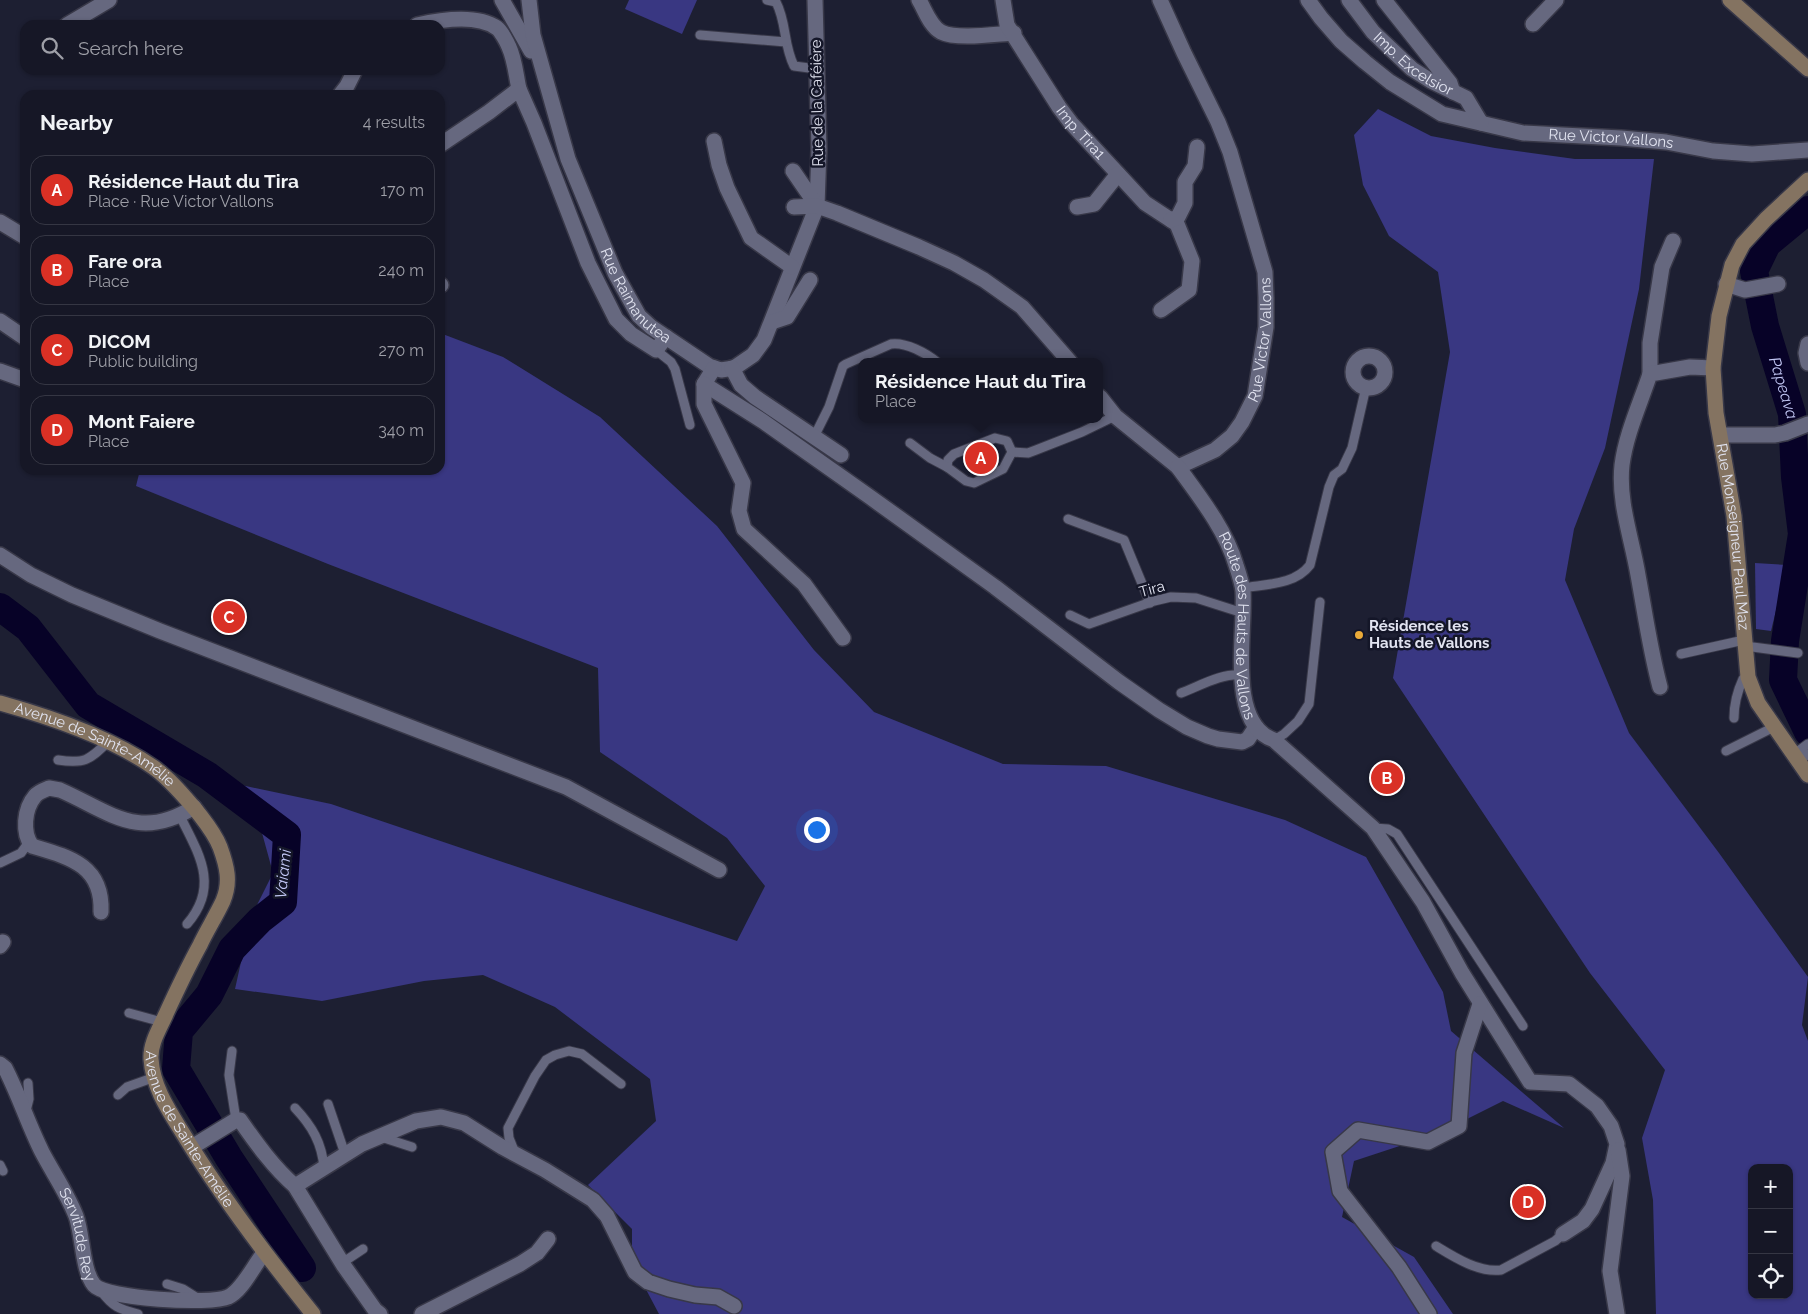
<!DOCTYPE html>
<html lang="en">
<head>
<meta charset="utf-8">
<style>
	:root { --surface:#161726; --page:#1f202e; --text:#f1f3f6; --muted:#9e9fa7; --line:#353643; --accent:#d93025 }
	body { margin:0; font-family:Raleway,sans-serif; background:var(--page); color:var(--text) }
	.controls { position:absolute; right:15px; bottom:15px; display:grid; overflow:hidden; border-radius:10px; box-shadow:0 1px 4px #0004 }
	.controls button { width:45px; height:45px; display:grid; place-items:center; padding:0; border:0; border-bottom:1px solid var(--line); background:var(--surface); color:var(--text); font:25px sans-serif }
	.you { position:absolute; left:816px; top:829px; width:18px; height:18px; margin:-12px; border:4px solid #fff; border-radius:50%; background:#1a73e8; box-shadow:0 0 0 8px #1a73e833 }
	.badge { display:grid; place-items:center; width:32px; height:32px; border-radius:50%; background:var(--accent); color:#fff; font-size:16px; font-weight:700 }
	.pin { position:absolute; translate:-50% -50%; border:2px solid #fff; box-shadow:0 1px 5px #0006 }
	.popup { position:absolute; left:858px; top:358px; width:245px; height:65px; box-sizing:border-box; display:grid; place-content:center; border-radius:10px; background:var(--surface); filter:drop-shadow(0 1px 4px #0005); font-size:16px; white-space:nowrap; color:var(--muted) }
	.popup b { font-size:19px; color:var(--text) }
	.popup::after { content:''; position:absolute; left:50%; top:100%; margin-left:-10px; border:10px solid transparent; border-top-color:var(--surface) }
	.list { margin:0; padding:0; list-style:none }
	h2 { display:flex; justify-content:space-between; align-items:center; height:65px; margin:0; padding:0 20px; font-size:21px }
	h2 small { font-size:16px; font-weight:400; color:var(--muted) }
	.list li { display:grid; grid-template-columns:32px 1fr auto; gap:15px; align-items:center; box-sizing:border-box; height:70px; margin:0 10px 10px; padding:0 10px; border:1px solid var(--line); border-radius:15px }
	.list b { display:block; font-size:19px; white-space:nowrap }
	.list p { margin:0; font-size:16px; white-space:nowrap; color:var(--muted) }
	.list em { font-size:16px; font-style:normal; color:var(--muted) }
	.icon { flex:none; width:28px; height:28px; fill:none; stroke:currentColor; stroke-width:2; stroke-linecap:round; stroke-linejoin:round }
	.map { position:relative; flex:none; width:1808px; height:1314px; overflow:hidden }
	.search { position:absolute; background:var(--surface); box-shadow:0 1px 4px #0004; left:20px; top:20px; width:425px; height:55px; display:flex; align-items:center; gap:12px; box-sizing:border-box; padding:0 18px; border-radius:15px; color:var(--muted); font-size:19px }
	.panel { position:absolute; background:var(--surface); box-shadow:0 1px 4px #0004; left:20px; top:90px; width:425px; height:385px; border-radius:15px }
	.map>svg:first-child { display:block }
</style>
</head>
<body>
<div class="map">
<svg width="1808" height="1314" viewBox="0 0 1808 1314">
	<rect width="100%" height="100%" fill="#1d1f32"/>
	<g fill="#393782" fill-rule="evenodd">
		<polygon points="629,0 697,0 682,34 625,9"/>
		<path d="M1378,109l53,27 64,12 80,11h79l-15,130 -34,159 -31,81 -9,51 64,153 90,120 89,124 -6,48 6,16v273h-152l-3,-114 -11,-62 23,-68 -75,-97 -197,-295 57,-326 -12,-80 -49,-36 -26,-51 -9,-50zM1752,1168h37v127h-37z"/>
		<polygon points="440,333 503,357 600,417 717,526 814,650 874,712 1003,764 1106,766 1285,820 1366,857 1443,992 1451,1031 1564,1128 1503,1101 1439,1133 1354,1161 1342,1217 1414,1257 1453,1314 659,1314 632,1263 632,1229 588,1185 656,1121 650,1079 555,1007 483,975 424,981 322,1001 235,989 251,917 273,873 259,822 227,782 331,804 737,941 765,886 727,838 600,752 598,668 328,564 136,486 140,470 440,470"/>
		<polygon points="1755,563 1787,565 1771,631 1756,629"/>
	</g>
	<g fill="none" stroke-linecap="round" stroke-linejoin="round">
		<g stroke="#070227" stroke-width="28">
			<path id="s1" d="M1808,210l-41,34 -13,27 11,55 27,88 3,63 7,57 -17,107 -2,39 25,52"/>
			<polyline points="0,607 28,628 88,705 207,775 287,835 283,902 260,920 232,949 209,995 179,1031 176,1069 229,1158 302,1268"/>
		</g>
		<g stroke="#383848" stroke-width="11">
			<g id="lane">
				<path d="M767,0l9,2c11,21 7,42 18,64l23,3"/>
				<polyline points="700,35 786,42"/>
				<polyline points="656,350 671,362 675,369 690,425"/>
				<path d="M814,437l15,-30 14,-41 3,-2 45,-20c15,-2 35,9 46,18"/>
				<polygon points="995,438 1007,441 1012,452 1003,469 974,483 966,481 947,467 948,460 954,454"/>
				<polyline points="910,443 930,458 947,467"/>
				<polyline points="1012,452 1028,453 1036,450 1082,432 1115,416"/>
				<polyline points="1068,519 1124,540 1150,603"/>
				<path d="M1243,588c23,-4 52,-3 67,-23l19,-78 5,-12 8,-6 10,-21 14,-61"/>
				<polyline points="1070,615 1089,624 1154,601 1171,597 1196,598 1243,613"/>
				<polyline points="1745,646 1798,653"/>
				<polyline points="1681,654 1744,640"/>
				<path d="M1181,693c19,-7 40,-20 61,-18"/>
				<path d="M1734,718c0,-14 3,-26 9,-39l5,-2"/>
				<polyline points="1274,740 1284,734 1298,721 1309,704 1320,602"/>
				<polyline points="1726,751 1774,727"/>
				<polyline points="1793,755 1808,744"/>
				<path d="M58,760c27,4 31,0 50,-18"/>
				<polyline points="1798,762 1808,754"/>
				<path d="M180,816c19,38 40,70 7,108"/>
				<polyline points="1373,828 1388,829 1397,834 1523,1026"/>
				<polyline points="0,863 21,853 29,842"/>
				<polyline points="129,1013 162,1022"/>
				<polyline points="232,1051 229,1075 236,1120"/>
				<polyline points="118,1095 127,1087 155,1077"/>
				<polyline points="328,1104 345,1154"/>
				<path d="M295,1108c17,18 27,35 29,60"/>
				<polyline points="23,1109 27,1107 29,1099 28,1083"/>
				<polyline points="381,1137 412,1147"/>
				<polyline points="515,1153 509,1138 508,1128 535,1076 546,1060 555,1055 569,1051 582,1054 621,1084"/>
				<polyline points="0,1165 3,1171"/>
				<path d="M1436,1246c18,11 43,27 65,24l54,-29 8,-7"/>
				<polyline points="342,1263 363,1249"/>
				<polyline points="167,1284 183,1289 199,1299"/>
				<path d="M101,1291c12,16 18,18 37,23"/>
			</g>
		</g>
		<g stroke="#383848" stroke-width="18">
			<g id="street">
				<polyline points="502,0 531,51"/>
				<path id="s2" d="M529,0l4,35 35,124 47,114 24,43 12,11 58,39 12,4 13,-2 19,-13 11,-15 53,-134 2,-57 -4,-149"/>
				<path d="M919,0c6,10 11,26 22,32 16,8 55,2 73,1"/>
				<path id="s3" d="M1003,0l4,25 52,82 12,16 74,80 32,21 15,37 -3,29 -28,20"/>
				<path id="s4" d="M1308,0l13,18 20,23 24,21 25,20 52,32 81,19 98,5 45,4 47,9 39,3 56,-4"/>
				<path id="s5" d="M1349,0l24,32 39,37 19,12 35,17 15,25"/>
				<polyline points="1384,0 1450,83 1453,92"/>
				<polyline points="1533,24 1556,0"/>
				<polyline points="67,25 109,0"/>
				<path d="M417,25c22,-5 60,-11 80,3 4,3 10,14 12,19 6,13 7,29 10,42"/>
				<polyline points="340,95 347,86 355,70"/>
				<polyline points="714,141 719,165 727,188 751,238 792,267"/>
				<polyline points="440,145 489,112 519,89 534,123 588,263 616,319 631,334 656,350 666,337"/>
				<polyline points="793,171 817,206"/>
				<polyline points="794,207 817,206 837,213 919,247 954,263 984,280 1022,307 1070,362"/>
				<polyline points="1077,207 1094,204 1118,174"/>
				<polyline points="1171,220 1178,217 1185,203 1185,182 1195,166 1197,147"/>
				<polyline points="0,222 25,237"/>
				<polyline points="1726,284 1745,290 1778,284"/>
				<polyline points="440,285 441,285"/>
				<polyline points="0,321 25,338"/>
				<polyline points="772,322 787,317 810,280"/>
				<polyline points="1808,344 1806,353 1808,363"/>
				<circle cx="1369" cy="372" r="16"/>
				<polyline points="714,368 704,384 764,422 870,497 995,587 1119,682 1159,710 1187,727 1208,736 1218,739 1242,742 1248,739 1256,727"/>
				<polyline points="732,368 741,385 755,397 841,455"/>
				<polyline points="0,371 25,380"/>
				<polyline points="1650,374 1650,343 1662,267 1673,241"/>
				<polyline points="704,384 704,404 743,483 739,511 744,529 804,584 843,638"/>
				<path id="s6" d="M1100,397l15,19 63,51 37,-17 17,-14 10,-14 13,-26 11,-69v-29l-1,-26 -35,-120 -12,-30 -34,-69 -24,-53"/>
				<polyline points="1721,435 1775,435 1785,433 1808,424"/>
				<path id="s7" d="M1178,467c21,29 48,63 58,98 3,9 6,18 7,26 3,39 -17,133 31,149l99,88 50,74 39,71 68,109 39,2 28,22 14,20 6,18 -4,19 -21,46 -9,12 -20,13"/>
				<polyline points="0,555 31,575 72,595 160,631 566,787 719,870"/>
				<path d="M1660,687c-10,-37 -15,-74 -22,-112 -6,-36 -20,-73 -16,-110 4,-31 18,-61 28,-91l40,-7 23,1"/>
				<path d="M101,912c2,-47 -32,-55 -69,-66 -10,-13 -8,-37 3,-50 3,-4 9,-6 14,-8l11,2c50,22 79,52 134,17"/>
				<polyline points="0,946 3,942"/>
				<path id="s8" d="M0,1064l5,4c14,27 23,56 37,84 11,21 25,41 34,64 7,19 6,54 18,69 12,14 117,20 134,12 14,-6 26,-32 36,-44"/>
				<path d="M192,1147l44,-27h4c16,23 34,48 55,66l49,80 31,44 5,4"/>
				<polyline points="295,1186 362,1144 416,1121 441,1117 464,1123 502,1147 545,1170 593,1200 607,1216 635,1272 648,1282 669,1289 695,1295 718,1297 734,1306"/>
				<polyline points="422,1314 520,1264 537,1253 548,1239"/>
				<polyline points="1429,1314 1399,1267 1340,1191 1333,1152 1358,1130 1428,1142 1459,1126 1464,1053 1480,1004"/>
				<polyline points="1617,1314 1610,1271 1622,1176 1618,1150"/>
			</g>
		</g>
		<g stroke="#383848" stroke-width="18">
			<g id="secondary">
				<polyline points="1730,0 1808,69"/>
				<path id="s9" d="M1808,180l-42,39 -23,25 -11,21 -13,51 -6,52 3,45 18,103 14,161 10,26 50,72"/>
				<path id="s10" d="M0,703c50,14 110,34 153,64 16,11 30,28 43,43 9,12 18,22 24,37 7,19 11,35 3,54 -7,15 -16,29 -23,44 -12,22 -23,45 -34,69 -6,14 -16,29 -15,45 2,31 21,56 36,81 38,62 81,118 126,174"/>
			</g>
		</g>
		<use href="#lane" stroke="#66687f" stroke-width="9"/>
		<use href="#street" stroke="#66687f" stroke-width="15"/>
		<use href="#secondary" stroke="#847361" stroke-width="15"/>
	</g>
	<circle fill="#eaaa39" stroke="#141628" stroke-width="2" cx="1359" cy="635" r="5"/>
	<g text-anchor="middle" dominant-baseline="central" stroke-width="5" stroke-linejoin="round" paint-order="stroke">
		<g font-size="15" fill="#e1e3f0" stroke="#141628">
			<text stroke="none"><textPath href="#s5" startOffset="92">Imp. Excelsior</textPath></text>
			<text transform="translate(817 103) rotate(-91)">Rue de la Caféière</text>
			<text stroke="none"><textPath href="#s3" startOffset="156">Imp. Tira1</textPath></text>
			<text stroke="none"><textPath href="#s4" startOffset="349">Rue Victor Vallons</textPath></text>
			<text stroke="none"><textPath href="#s2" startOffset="318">Rue Raimanutea</textPath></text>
			<text stroke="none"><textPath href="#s6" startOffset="271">Rue Victor Vallons</textPath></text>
			<text stroke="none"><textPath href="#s9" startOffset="390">Rue Monseigneur Paul Maz</textPath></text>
			<text transform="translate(1152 589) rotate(-15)">Tira</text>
			<text stroke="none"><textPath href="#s7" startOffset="175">Route des Hauts de Vallons</textPath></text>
			<text stroke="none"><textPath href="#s10" startOffset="104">Avenue de Sainte-Amélie</textPath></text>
			<text stroke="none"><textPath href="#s10" startOffset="582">Avenue de Sainte-Amélie</textPath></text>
			<text stroke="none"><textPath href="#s8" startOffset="189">Servitude Rey</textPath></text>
		</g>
		<g font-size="15" font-weight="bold" fill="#e1e3f0" stroke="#141628" text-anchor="start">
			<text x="1369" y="626">Résidence les<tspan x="1369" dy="17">Hauts de Vallons</tspan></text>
		</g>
		<g font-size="16" font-style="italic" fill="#c2c7f4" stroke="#141628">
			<text stroke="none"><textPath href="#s1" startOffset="204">Papeava</textPath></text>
			<text transform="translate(283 874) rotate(-84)">Vaiami</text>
		</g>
	</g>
</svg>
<div class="controls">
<button>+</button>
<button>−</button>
<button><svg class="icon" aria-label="locate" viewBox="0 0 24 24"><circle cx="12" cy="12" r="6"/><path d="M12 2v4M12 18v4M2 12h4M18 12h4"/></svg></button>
</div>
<div class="you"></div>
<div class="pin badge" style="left:981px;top:458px">A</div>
<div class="popup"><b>Résidence Haut du Tira</b>Place</div>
<div class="pin badge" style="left:1387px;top:778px">B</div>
<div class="pin badge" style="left:229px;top:617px">C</div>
<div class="pin badge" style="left:1528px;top:1202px">D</div>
<div class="search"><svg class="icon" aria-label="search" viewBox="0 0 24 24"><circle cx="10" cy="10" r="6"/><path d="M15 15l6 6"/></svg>Search here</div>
<section class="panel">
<h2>Nearby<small>4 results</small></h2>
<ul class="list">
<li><span class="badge">A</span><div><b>Résidence Haut du Tira</b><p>Place · Rue Victor Vallons</p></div><em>170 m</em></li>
<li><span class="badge">B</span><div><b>Fare ora</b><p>Place</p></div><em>240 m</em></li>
<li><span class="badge">C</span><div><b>DICOM</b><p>Public building</p></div><em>270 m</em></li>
<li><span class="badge">D</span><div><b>Mont Faiere</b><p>Place</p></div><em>340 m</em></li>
</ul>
</section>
</div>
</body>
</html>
